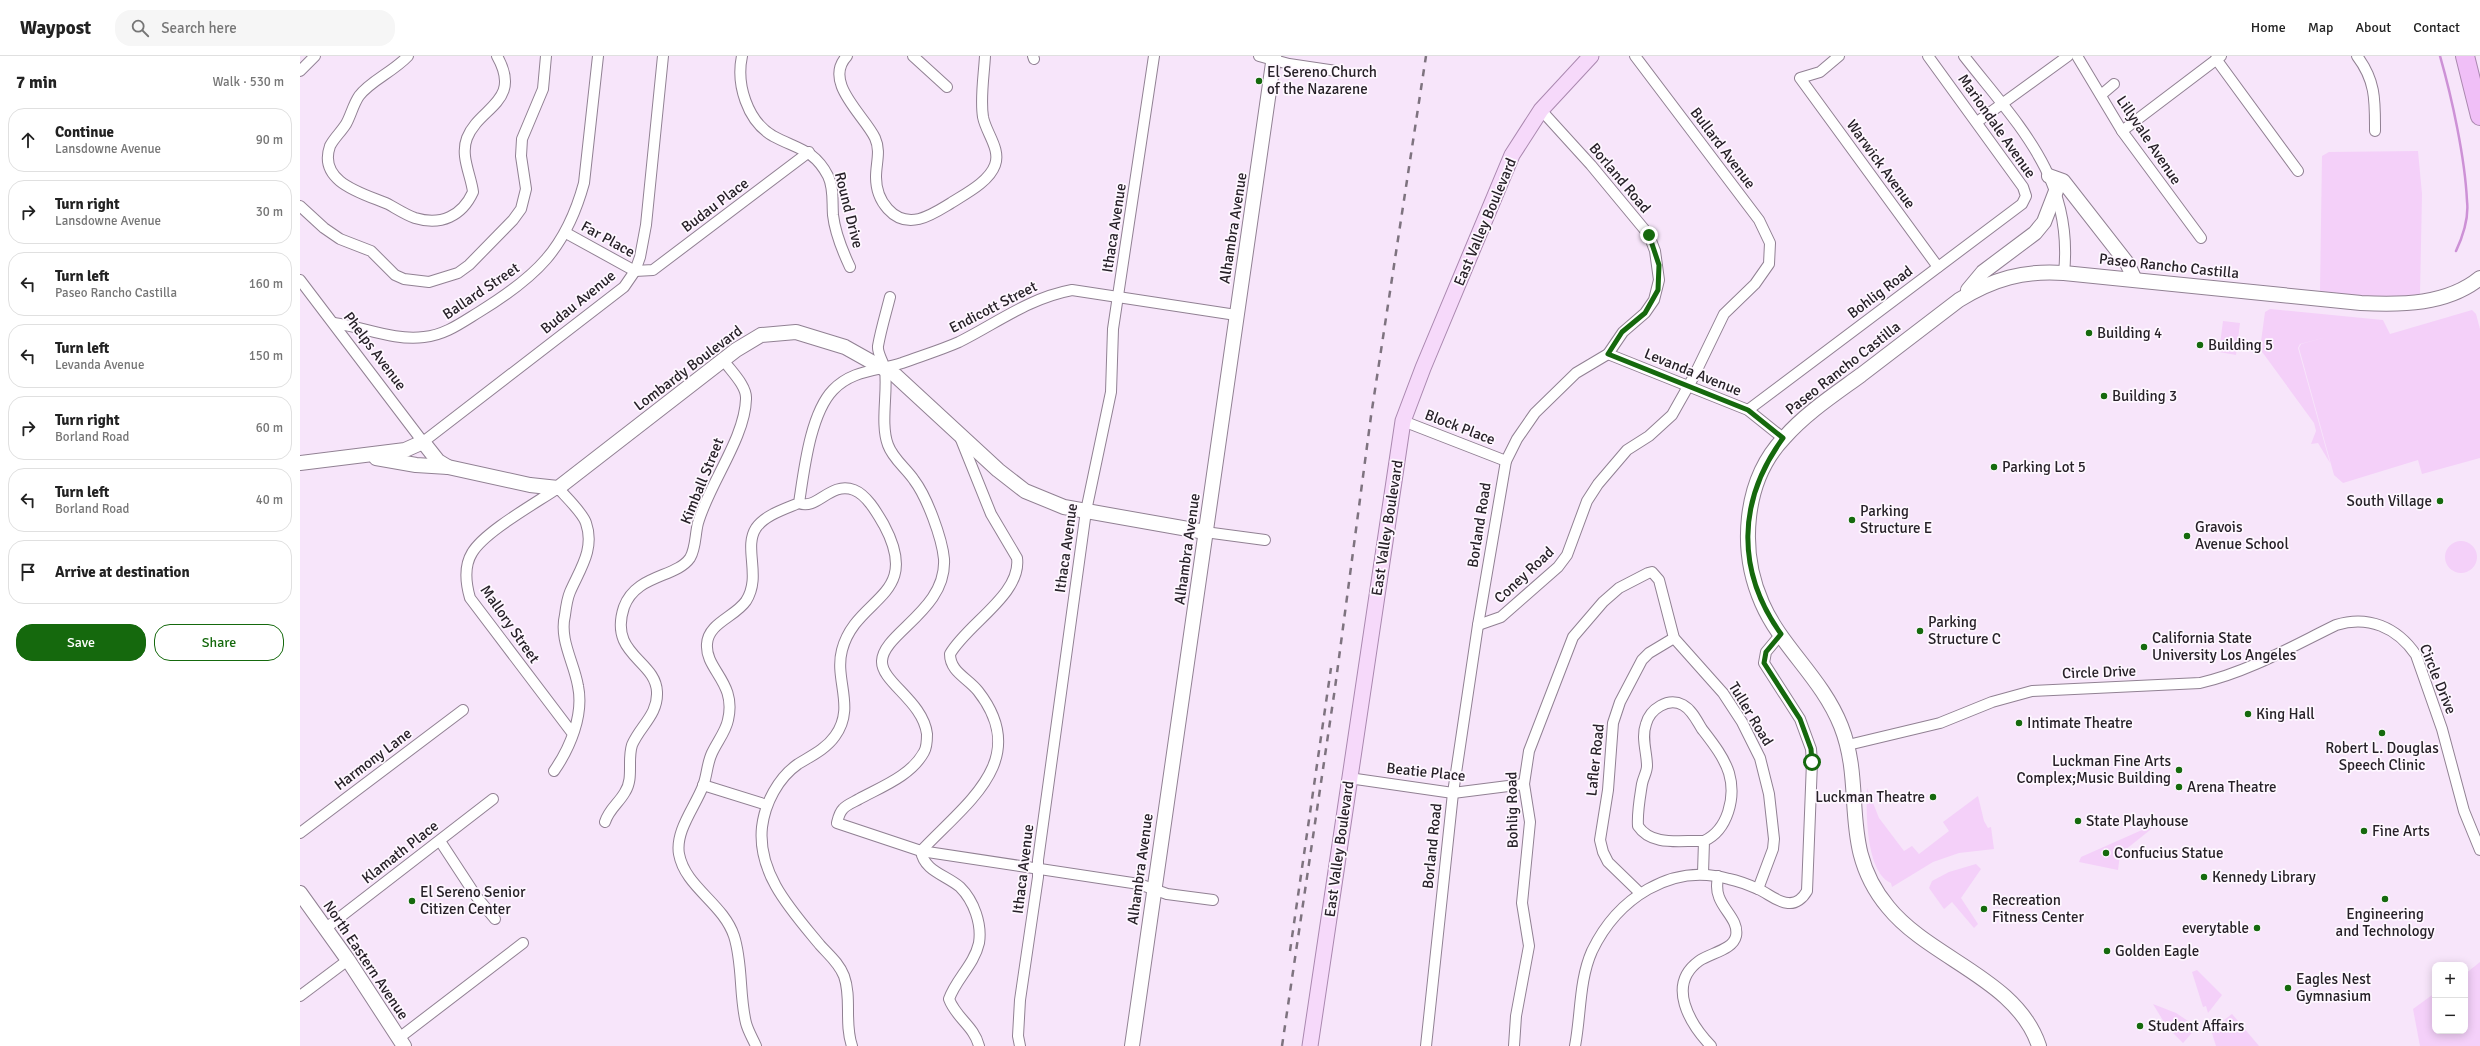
<!DOCTYPE html>
<html lang="en">
<head>
<meta charset="utf-8">
<style>
	:root { --surface:#fff; --page:#f6f6f6; --text:#222; --muted:#767676; --line:#e0e0e0; --accent:#15690d }
	body { margin:0; font-family:Signika,sans-serif; background:var(--page); color:var(--text) }
	.controls { position:absolute; right:12px; bottom:12px; display:grid; overflow:hidden; border-radius:8px; box-shadow:0 2px 10px #0003 }
	.controls button { width:36px; height:36px; display:grid; place-items:center; padding:0; border:0; border-bottom:1px solid var(--line); background:var(--surface); color:var(--text); font:20px sans-serif }
	.stop { position:absolute; width:12px; height:12px; margin:-9px; border:3px solid #15690d; border-radius:50%; background:#fff }
	.stop.end { background:#15690d; border-color:#fff; box-shadow:0 1px 4px #0008 }
	.list { margin:0; padding:0; list-style:none }
	h2 { display:flex; justify-content:space-between; align-items:center; height:52px; margin:0; padding:0 16px; font-size:17px }
	h2 small { font-size:13px; font-weight:400; color:var(--muted) }
	.list li { display:grid; grid-template-columns:26px 1fr auto; gap:12px; align-items:center; box-sizing:border-box; height:64px; margin:0 8px 8px; padding:0 8px; border:1px solid var(--line); border-radius:16px }
	.list b { display:block; font-size:15px; white-space:nowrap }
	.list p { margin:0; font-size:13px; white-space:nowrap; color:var(--muted) }
	.list em { font-size:13px; font-style:normal; color:var(--muted) }
	.actions { display:flex; gap:8px; padding:12px 16px }
	.actions a { flex:1; padding:9px 0; border:1px solid var(--accent); border-radius:16px; text-align:center; font-size:14px; color:var(--accent) }
	.actions .main { background:var(--accent); color:#fff }
	.icon { flex:none; width:22px; height:22px; fill:none; stroke:currentColor; stroke-width:2; stroke-linecap:round; stroke-linejoin:round }
	.map { position:relative; flex:none; width:2180px; height:990px; overflow:hidden }
	header { display:flex; align-items:center; gap:24px; box-sizing:border-box; height:56px; padding:0 20px; background:var(--surface); border-bottom:1px solid var(--line) }
	header strong { font-size:19px }
	nav { display:flex; gap:22px; margin-inline-start:auto; font-size:14px }
	.search { width:280px; height:36px; background:var(--page); display:flex; align-items:center; gap:10px; box-sizing:border-box; padding:0 14px; border-radius:16px; color:var(--muted); font-size:15px }
	main { display:flex }
	aside { flex:1; background:var(--surface) }
	.map>svg:first-child { display:block }
</style>
</head>
<body>
<header>
<strong>Waypost</strong>
<div class="search"><svg class="icon" aria-label="search" viewBox="0 0 24 24"><circle cx="10" cy="10" r="6"/><path d="M15 15l6 6"/></svg>Search here</div>
<nav><a>Home</a><a>Map</a><a>About</a><a>Contact</a></nav>
</header>
<main>
<aside>
<h2>7 min<small>Walk · 530 m</small></h2>
<ul class="list">
<li><svg class="icon" aria-label="ahead" viewBox="0 0 24 24"><path d="M12 20V5M6 11l6-6 6 6"/></svg><div><b>Continue</b><p>Lansdowne Avenue</p></div><em>90 m</em></li>
<li><svg class="icon" aria-label="right" viewBox="0 0 24 24"><path d="M7 20v-9h11M14 6l5 5-5 5"/></svg><div><b>Turn right</b><p>Lansdowne Avenue</p></div><em>30 m</em></li>
<li><svg class="icon" aria-label="left" viewBox="0 0 24 24"><path d="M17 20v-9H6M10 6l-5 5 5 5"/></svg><div><b>Turn left</b><p>Paseo Rancho Castilla</p></div><em>160 m</em></li>
<li><svg class="icon" aria-label="left" viewBox="0 0 24 24"><path d="M17 20v-9H6M10 6l-5 5 5 5"/></svg><div><b>Turn left</b><p>Levanda Avenue</p></div><em>150 m</em></li>
<li><svg class="icon" aria-label="right" viewBox="0 0 24 24"><path d="M7 20v-9h11M14 6l5 5-5 5"/></svg><div><b>Turn right</b><p>Borland Road</p></div><em>60 m</em></li>
<li><svg class="icon" aria-label="left" viewBox="0 0 24 24"><path d="M17 20v-9H6M10 6l-5 5 5 5"/></svg><div><b>Turn left</b><p>Borland Road</p></div><em>40 m</em></li>
<li><svg class="icon" aria-label="arrive" viewBox="0 0 24 24"><path d="M6 21V4h12l-3 4 3 4H6"/></svg><div><b>Arrive at destination</b></div></li>
</ul>
<div class="actions"><a class="main">Save</a><a>Share</a></div>
</aside>
<div class="map">
<svg width="2180" height="990" viewBox="0 0 2180 990">
	<rect width="100%" height="100%" fill="#f7e5fa"/>
	<g fill="#f4d0f9">
		<polygon points="2118,95 2122,138 2120,238 2088,243 2020,236 2022,100 2029,96"/>
		<polygon points="1970,253 2083,264 2090,278 2172,254 2176,258 2180,273 2180,402 2122,418 2118,404 2043,427 2034,419 1999,292 2001,288 2027,281 2000,288 1998,292 2030,407 2018,387 2011,388 2016,375 2014,367 1960,293 1965,256"/>
		<polygon points="1923,265 1940,267 1936,299 1919,296"/>
		<circle cx="2161" cy="501" r="16"/>
		<path d="M1567,732l12,30 25,33 8,-5 7,8 30,-23 -6,-9 35,-26 6,25 4,7 3,-1 3,22 -35,4 -26,9 -41,25 -1,-4c-25,-11 -25,-70 -24,-95z"/>
		<polygon points="1860,766 1820,798 1818,814 1779,806 1781,801"/>
		<polygon points="1676,808 1681,813 1661,842 1678,868 1674,872 1652,846 1644,853 1629,832 1632,825 1649,816"/>
		<polygon points="2180,906 2180,990 2120,990 2113,953 2135,937 2135,975 2165,975 2165,918"/>
		<polygon points="1897,914 1922,939 1908,957 1906,950 1903,951 1892,916"/>
		<polygon points="1853,948 1876,957 1897,971 1883,987 1867,971"/>
		<polygon points="1932,958 1959,990 1916,990 1911,974"/>
	</g>
	<g fill="none" stroke-linecap="round" stroke-linejoin="round">
		<path stroke="#cd91d6" stroke-width="2.5" d="M2140,0c12,42 25,102 27,145 2,17 -4,35 -11,50"/>
		<g stroke="#918193" stroke-width="12">
			<g id="street">
				<path d="M108,0c-15,16 -38,25 -49,40 -6,9 -8,19 -13,28 -5,8 -12,14 -16,22 -13,37 35,48 58,58 9,5 18,11 27,14 26,8 47,-2 58,-26 -2,-17 -13,-36 -6,-54 12,-31 56,-36 30,-82"/>
				<path d="M442,0c-6,28 5,65 31,80 24,13 41,13 55,40 6,12 4,26 5,39 2,18 9,35 17,52"/>
				<path d="M547,0c-25,26 18,60 28,82 6,13 1,25 1,39 0,23 17,48 43,42 12,-3 22,-10 32,-16 14,-9 38,-21 44,-38 6,-16 -9,-32 -12,-48 -3,-19 1,-42 2,-61"/>
				<polyline points="613,0 647,31"/>
				<polyline points="733,0 734,3"/>
				<polyline points="959,0 989,8 1036,15"/>
				<polyline points="1539,0 1520,16 1500,22 1638,211"/>
				<path d="M1664,0c54,69 110,122 100,217"/>
				<polyline points="1777,0 1822,75 1901,182"/>
				<path d="M2057,0c19,25 18,45 18,75"/>
				<polyline points="1916,3 1998,115"/>
				<polyline points="0,15 15,0"/>
				<polyline points="1801,39 1814,28"/>
				<polyline points="1677,66 1768,0"/>
				<polyline points="1822,75 1921,0"/>
				<polyline points="0,150 24,172 40,183 71,195 95,219 104,223 129,226 158,217 169,209 213,164 221,153 226,133 221,100 222,83 243,33 246,0"/>
				<polyline points="266,177 335,215 353,214 509,96"/>
				<polyline points="0,224 123,386 324,231 335,215 340,201 346,169 363,0"/>
				<path d="M590,241c-4,16 -9,32 -12,49 -1,8 6,16 7,24 3,22 -5,54 3,75 5,14 18,23 26,35 13,17 28,58 30,79 3,51 -61,74 -62,102 -1,21 41,40 45,73 0,6 0,13 -3,18 -13,24 -43,35 -65,47 -5,3 -13,6 -16,10 -4,4 -5,10 -6,14l84,28 218,33 28,10 46,6"/>
				<path d="M34,267c30,4 60,18 90,14 21,-2 37,-14 55,-25 57,-35 87,-63 105,-129l14,-127"/>
				<polyline points="1308,298 1448,354 1483,382"/>
				<polyline points="1448,354 1722,148 1726,140 1723,131 1628,0"/>
				<polyline points="1103,365 1206,405"/>
				<path d="M660,381l31,77 26,44c5,36 -50,66 -67,96 0,18 18,24 28,37 54,69 -12,112 -57,160 3,20 25,24 39,36 14,14 22,37 19,56 -5,22 -23,36 -30,56 7,19 25,27 30,47"/>
				<path d="M499,447c18,8 31,-22 55,-13 13,5 23,23 30,35 39,73 -28,71 -42,125 -8,30 14,57 -7,86 -9,13 -24,20 -37,28 -20,14 -33,39 -36,63 -5,47 30,84 58,118 9,10 19,18 24,31 8,22 0,47 8,70"/>
				<polyline points="905,476 965,484"/>
				<polyline points="1178,569 1201,561 1258,511 1267,499 1287,445 1298,428 1327,394 1349,380 1372,359 1394,320 1424,258 1455,228 1469,208 1470,187 1459,164 1335,0"/>
				<path d="M1548,689l92,-22 52,-21 40,-11 168,-8c48,-11 91,-36 136,-58 32,-10 61,2 80,30l26,74 22,82 16,39"/>
				<path d="M254,715c16,-23 30,-56 24,-85 -4,-24 -19,-46 -13,-71 1,-8 2,-16 5,-23 10,-23 25,-43 16,-69 -3,-10 -21,-27 -28,-35 -22,15 -74,44 -86,65 -8,13 -6,31 -2,45l103,136"/>
				<polyline points="1049,722 1153,737 1224,728"/>
				<polyline points="403,729 467,749"/>
				<path d="M305,766c4,-13 14,-19 20,-30 9,-14 2,-31 7,-47 8,-19 26,-30 25,-53 -1,-32 -49,-37 -33,-85 12,-33 52,-29 66,-49 6,-10 5,-24 8,-35 11,-39 47,-85 48,-124 1,-13 -15,-28 -22,-38"/>
				<polyline points="0,777 163,654"/>
				<polyline points="140,785 176,840 195,863"/>
				<path d="M1403,817l1,-32c-23,-1 -52,6 -66,-15 -1,-14 2,-29 4,-42 1,-6 5,-12 5,-18 0,-14 -6,-28 -1,-42 4,-15 22,-27 37,-19 9,5 14,16 19,24 10,13 22,28 27,44 7,24 -1,57 -25,68"/>
				<polyline points="1340,837 1308,806 1303,796 1300,784 1308,734 1313,667 1320,646 1342,604 1349,597 1374,582"/>
				<polyline points="26,872 193,743"/>
				<polyline points="0,940 48,904"/>
				<polyline points="99,982 223,887"/>
				<path d="M456,990c-3,-7 -8,-15 -10,-23 -7,-28 -3,-59 -12,-87 -11,-33 -49,-49 -55,-82 -4,-23 16,-47 24,-68 4,-10 4,-23 9,-33 5,-11 14,-22 16,-33 9,-38 -23,-50 -21,-76 1,-21 28,-27 39,-43 16,-25 -3,-53 10,-73 9,-13 29,-19 43,-25 5,-32 11,-89 34,-113 19,-20 44,-19 69,-27 19,-7 39,-13 57,-21 38,-19 70,-44 113,-52l164,25"/>
				<polyline points="720,990 718,980 720,944 738,821 738,804 786,455 811,336 813,273 854,0"/>
				<polyline points="1126,990 1153,737 1178,569 1206,405 1217,383 1235,357 1276,317 1308,298 1323,276 1345,257 1354,244 1359,224 1355,195 1349,179 1291,109 1241,54"/>
				<polyline points="1214,990 1216,960 1229,890 1222,847 1230,766 1224,728 1229,695 1273,581 1303,546 1319,532 1348,517 1352,516 1359,524 1374,582 1423,637 1442,666 1460,702 1469,738 1474,783 1473,793 1458,833"/>
				<path d="M1275,990c6,-31 4,-66 17,-95 25,-52 79,-89 137,-72 10,2 20,6 29,10 10,4 18,13 30,14 8,1 15,-5 19,-12l5,-129 -1,-13 -11,-30 -36,-56 2,-11 15,-18"/>
				<path d="M1411,990c-21,-22 -45,-61 -12,-85 11,-8 34,-11 37,-25 3,-15 -12,-25 -17,-39 -3,-7 -2,-14 -1,-21"/>
			</g>
		</g>
		<g stroke="#918193" stroke-width="16">
			<g id="secondary">
				<polyline points="1749,120 1763,125 1827,207 1835,224"/>
				<polyline points="1668,234 1683,216 1735,177 1744,166 1756,135"/>
				<polyline points="76,402 116,409 148,411"/>
				<polyline points="0,407 105,394 123,386 138,405 148,411 230,429 258,432 436,294 461,279 496,276 545,291 595,319 698,414 725,435 764,451 905,476"/>
				<polyline points="0,837 48,904 104,990"/>
				<polyline points="832,990 974,0"/>
				<path d="M1739,990c-22,-67 -109,-87 -151,-139 -50,-60 -22,-118 -47,-181 -19,-48 -60,-79 -79,-123 -23,-52 -19,-122 22,-165 22,-25 51,-44 77,-63 33,-25 65,-50 98,-75 34,-21 65,-30 105,-27l297,30c40,2 86,2 119,-25"/>
			</g>
		</g>
		<g stroke="#aa88af" stroke-width="17">
			<polyline id="primary" points="1010,990 1103,365 1123,312 1212,99 1241,54 1291,0"/>
		</g>
		<g stroke="#aa88af" stroke-width="20">
			<polyline id="highway" points="2165,0 2180,60"/>
		</g>
		<use href="#street" stroke="#fff" stroke-width="10"/>
		<use href="#secondary" stroke="#fff" stroke-width="14"/>
		<use href="#primary" stroke="#f6d9fa" stroke-width="15"/>
		<use href="#highway" stroke="#f0bff7" stroke-width="18"/>
		<g stroke="#7e737f" stroke-width="2.5" stroke-dasharray="7 7" stroke-linecap="butt">
			<polyline points="990,895 1031,612"/>
			<polyline points="982,990 1035,632 1071,360 1126,0"/>
		</g>
	</g>
	<g fill="none" stroke-linecap="round" stroke-linejoin="round">
		<path stroke="#15690d" stroke-width="5" d="M1349,179l10,30 -1,25 -13,23 -23,19 -14,22 140,56 35,28c-46,63 -47,133 -2,196l-15,18 -2,11 36,56 11,30 1,13"/>
	</g>
	<g fill="#15690d" stroke="#fef7ff" stroke-width="1.5">
		<circle cx="959" cy="25" r="4"/>
		<circle cx="1789" cy="277" r="4"/>
		<circle cx="1900" cy="289" r="4"/>
		<circle cx="1804" cy="340" r="4"/>
		<circle cx="1694" cy="411" r="4"/>
		<circle cx="2140" cy="445" r="4"/>
		<circle cx="1552" cy="464" r="4"/>
		<circle cx="1887" cy="480" r="4"/>
		<circle cx="1620" cy="575" r="4"/>
		<circle cx="1844" cy="591" r="4"/>
		<circle cx="1948" cy="658" r="4"/>
		<circle cx="1719" cy="667" r="4"/>
		<circle cx="2082" cy="677" r="4"/>
		<circle cx="1879" cy="714" r="4"/>
		<circle cx="1879" cy="731" r="4"/>
		<circle cx="1633" cy="741" r="4"/>
		<circle cx="1778" cy="765" r="4"/>
		<circle cx="2064" cy="775" r="4"/>
		<circle cx="1806" cy="797" r="4"/>
		<circle cx="1904" cy="821" r="4"/>
		<circle cx="2085" cy="843" r="4"/>
		<circle cx="112" cy="845" r="4"/>
		<circle cx="1684" cy="853" r="4"/>
		<circle cx="1957" cy="872" r="4"/>
		<circle cx="1807" cy="895" r="4"/>
		<circle cx="1988" cy="932" r="4"/>
		<circle cx="1840" cy="970" r="4"/>
	</g>
	<g text-anchor="middle" dominant-baseline="central" stroke-width="3.5" stroke-linejoin="round" paint-order="stroke">
		<g font-size="15" fill="#272128" stroke="#fef7ff" text-anchor="start">
			<text x="967" y="16">El Sereno Church<tspan x="967" dy="17">of the Nazarene</tspan></text>
			<text x="1797" y="277">Building 4</text>
			<text x="1908" y="289">Building 5</text>
			<text x="1812" y="340">Building 3</text>
			<text x="1702" y="411">Parking Lot 5</text>
			<text x="2132" y="445" text-anchor="end">South Village</text>
			<text x="1560" y="455">Parking<tspan x="1560" dy="17">Structure E</tspan></text>
			<text x="1895" y="471">Gravois<tspan x="1895" dy="17">Avenue School</tspan></text>
			<text x="1628" y="566">Parking<tspan x="1628" dy="17">Structure C</tspan></text>
			<text x="1852" y="582">California State<tspan x="1852" dy="17">University Los Angeles</tspan></text>
			<text x="1956" y="658">King Hall</text>
			<text x="1727" y="667">Intimate Theatre</text>
			<text x="2082" y="692" text-anchor="middle">Robert L. Douglas<tspan x="2082" dy="17">Speech Clinic</tspan></text>
			<text x="1871" y="705" text-anchor="end">Luckman Fine Arts<tspan x="1871" dy="17">Complex;Music Building</tspan></text>
			<text x="1887" y="731">Arena Theatre</text>
			<text x="1625" y="741" text-anchor="end">Luckman Theatre</text>
			<text x="1786" y="765">State Playhouse</text>
			<text x="2072" y="775">Fine Arts</text>
			<text x="1814" y="797">Confucius Statue</text>
			<text x="1912" y="821">Kennedy Library</text>
			<text x="120" y="836">El Sereno Senior<tspan x="120" dy="17">Citizen Center</tspan></text>
			<text x="1692" y="844">Recreation<tspan x="1692" dy="17">Fitness Center</tspan></text>
			<text x="2085" y="858" text-anchor="middle">Engineering<tspan x="2085" dy="17">and Technology</tspan></text>
			<text x="1949" y="872" text-anchor="end">everytable</text>
			<text x="1815" y="895">Golden Eagle</text>
			<text x="1996" y="923">Eagles Nest<tspan x="1996" dy="17">Gymnasium</tspan></text>
			<text x="1848" y="970">Student Affairs</text>
		</g>
		<g font-size="15" fill="#272128" stroke="#fef7ff">
			<text transform="translate(1697 70) rotate(55)">Mariondale Avenue</text>
			<text transform="translate(1849 84) rotate(56)">Lillyvale Avenue</text>
			<text transform="translate(1423 92) rotate(53)">Bullard Avenue</text>
			<text transform="translate(1581 108) rotate(54)">Warwick Avenue</text>
			<text transform="translate(1320 122) rotate(50)">Borland Road</text>
			<text transform="translate(415 149) rotate(-37)">Budau Place</text>
			<text transform="translate(549 154) rotate(76)">Round Drive</text>
			<text transform="translate(1185 166) rotate(-67)">East Valley Boulevard</text>
			<text transform="translate(814 172) rotate(-81)">Ithaca Avenue</text>
			<text transform="translate(933 172) rotate(-81)">Alhambra Avenue</text>
			<text transform="translate(308 183) rotate(29)">Far Place</text>
			<text transform="translate(1869 210) rotate(6)">Paseo Rancho Castilla</text>
			<text transform="translate(181 235) rotate(-34)">Ballard Street</text>
			<text transform="translate(1580 236) rotate(-37)">Bohlig Road</text>
			<text transform="translate(278 246) rotate(-39)">Budau Avenue</text>
			<text transform="translate(693 251) rotate(-27)">Endicott Street</text>
			<text transform="translate(75 295) rotate(53)">Phelps Avenue</text>
			<text transform="translate(388 312) rotate(-37)">Lombardy Boulevard</text>
			<text transform="translate(1543 312) rotate(-38)">Paseo Rancho Castilla</text>
			<text transform="translate(1393 316) rotate(22)">Levanda Avenue</text>
			<text transform="translate(1160 371) rotate(21)">Block Place</text>
			<text transform="translate(402 425) rotate(-68)">Kimball Street</text>
			<text transform="translate(1179 469) rotate(-81)">Borland Road</text>
			<text transform="translate(1087 472) rotate(-81)">East Valley Boulevard</text>
			<text transform="translate(766 492) rotate(-82)">Ithaca Avenue</text>
			<text transform="translate(887 493) rotate(-82)">Alhambra Avenue</text>
			<text transform="translate(1224 519) rotate(-43)">Coney Road</text>
			<text transform="translate(210 568) rotate(55)">Mallory Street</text>
			<text transform="translate(1799 616) rotate(-2)">Circle Drive</text>
			<text transform="translate(2138 623) rotate(68)">Circle Drive</text>
			<text transform="translate(1451 658) rotate(59)">Tuller Road</text>
			<text transform="translate(73 703) rotate(-37)">Harmony Lane</text>
			<text transform="translate(1295 704) rotate(-84)">Lafler Road</text>
			<text transform="translate(1126 716) rotate(6)">Beatie Place</text>
			<text transform="translate(1212 754) rotate(-91)">Bohlig Road</text>
			<text transform="translate(1132 790) rotate(-84)">Borland Road</text>
			<text transform="translate(1039 793) rotate(-82)">East Valley Boulevard</text>
			<text transform="translate(100 796) rotate(-38)">Klamath Place</text>
			<text transform="translate(723 813) rotate(-83)">Ithaca Avenue</text>
			<text transform="translate(840 813) rotate(-82)">Alhambra Avenue</text>
			<text transform="translate(66 904) rotate(56)">North Eastern Avenue</text>
		</g>
	</g>
</svg>
<div class="controls">
<button>+</button>
<button>−</button>
</div>
<div class="stop" style="left:1512px;top:706px"></div>
<div class="stop end" style="left:1349px;top:179px"></div>
</div>
</main>
</body>
</html>
